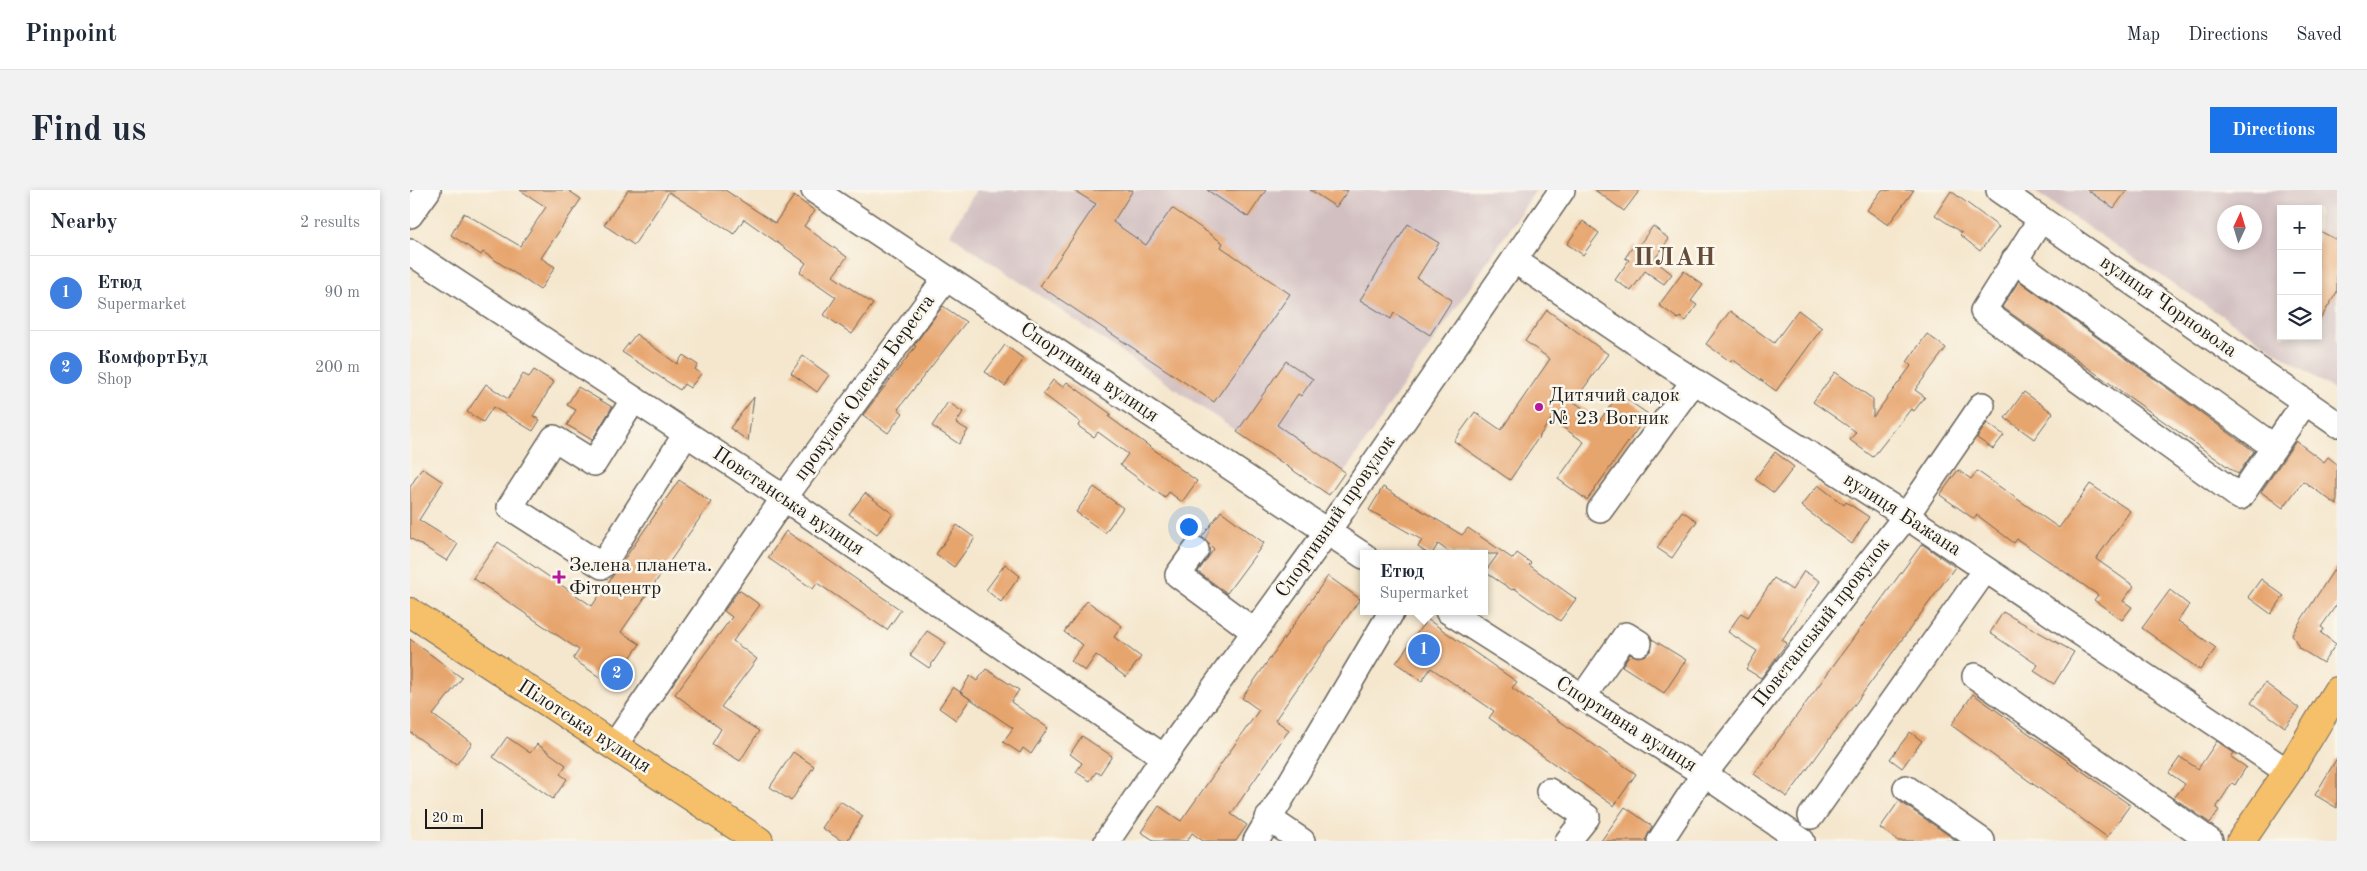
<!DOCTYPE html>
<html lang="en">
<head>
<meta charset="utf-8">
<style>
	:root { --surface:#fff; --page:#f2f2f3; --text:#1f2937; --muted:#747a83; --line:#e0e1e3; --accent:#1a73e8 }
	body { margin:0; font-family:"Old Standard TT",serif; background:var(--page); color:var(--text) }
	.controls { position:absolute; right:15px; top:15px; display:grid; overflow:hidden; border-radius:0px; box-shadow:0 2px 8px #0003 }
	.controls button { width:45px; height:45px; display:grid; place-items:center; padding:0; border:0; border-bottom:1px solid var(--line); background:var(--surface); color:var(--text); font:25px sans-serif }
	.compass { position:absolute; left:1807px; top:15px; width:45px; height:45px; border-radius:50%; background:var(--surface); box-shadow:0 2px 8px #0003; rotate:4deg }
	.scale { position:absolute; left:15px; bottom:12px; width:58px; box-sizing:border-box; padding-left:5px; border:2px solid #1c1c1c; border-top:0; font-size:14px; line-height:18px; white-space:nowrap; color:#1c1c1c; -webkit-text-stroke:4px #fbf7ec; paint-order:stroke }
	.you { position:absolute; left:778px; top:336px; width:18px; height:18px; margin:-12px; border:4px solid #fff; border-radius:50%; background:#1a73e8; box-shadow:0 0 0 8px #1a73e833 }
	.badge { display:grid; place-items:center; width:32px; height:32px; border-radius:50%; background:var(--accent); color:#fff; font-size:16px; font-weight:700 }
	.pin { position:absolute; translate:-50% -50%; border:2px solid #fff; box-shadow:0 1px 5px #0006 }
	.popup { position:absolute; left:950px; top:360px; width:128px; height:65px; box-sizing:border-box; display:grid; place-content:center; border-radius:0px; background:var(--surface); filter:drop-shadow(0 1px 4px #0005); font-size:16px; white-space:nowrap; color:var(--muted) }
	.popup b { font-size:19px; color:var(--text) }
	.popup::after { content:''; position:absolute; left:50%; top:100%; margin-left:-10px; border:10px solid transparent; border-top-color:var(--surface) }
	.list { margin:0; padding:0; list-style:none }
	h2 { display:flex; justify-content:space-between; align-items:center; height:65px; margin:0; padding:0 20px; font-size:21px }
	h2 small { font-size:16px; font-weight:400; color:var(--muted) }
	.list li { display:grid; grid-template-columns:32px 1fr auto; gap:15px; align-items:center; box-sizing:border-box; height:75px; padding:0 20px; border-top:1px solid var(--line) }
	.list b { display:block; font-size:19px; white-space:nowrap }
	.list p { margin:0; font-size:16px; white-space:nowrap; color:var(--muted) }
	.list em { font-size:16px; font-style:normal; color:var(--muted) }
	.icon { flex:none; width:28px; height:28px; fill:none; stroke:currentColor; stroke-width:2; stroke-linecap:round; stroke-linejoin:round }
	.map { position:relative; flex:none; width:1927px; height:651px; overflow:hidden; border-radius:0px }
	header { display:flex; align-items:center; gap:30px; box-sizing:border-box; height:70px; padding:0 25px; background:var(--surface); border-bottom:1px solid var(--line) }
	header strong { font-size:24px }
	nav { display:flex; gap:28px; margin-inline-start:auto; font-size:18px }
	.intro { display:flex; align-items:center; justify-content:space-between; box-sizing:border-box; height:120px; padding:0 30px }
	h1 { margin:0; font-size:35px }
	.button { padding:12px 22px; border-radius:0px; background:var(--accent); color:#fff; font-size:18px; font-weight:700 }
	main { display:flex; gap:30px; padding:0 30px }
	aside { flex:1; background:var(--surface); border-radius:0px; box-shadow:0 2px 8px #0003 }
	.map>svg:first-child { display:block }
</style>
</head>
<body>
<header>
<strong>Pinpoint</strong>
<nav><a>Map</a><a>Directions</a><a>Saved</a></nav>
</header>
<div class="intro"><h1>Find us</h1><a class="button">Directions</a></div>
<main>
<aside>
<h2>Nearby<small>2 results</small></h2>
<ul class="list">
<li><span class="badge" style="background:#3f7fe0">1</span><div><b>Етюд</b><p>Supermarket</p></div><em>90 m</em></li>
<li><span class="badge" style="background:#3f7fe0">2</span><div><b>КомфортБуд</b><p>Shop</p></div><em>200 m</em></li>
</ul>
</aside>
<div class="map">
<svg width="1927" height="651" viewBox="0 0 1927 651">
	<rect width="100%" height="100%" fill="#fbf7ec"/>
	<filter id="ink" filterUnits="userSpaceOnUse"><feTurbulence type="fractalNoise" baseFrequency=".02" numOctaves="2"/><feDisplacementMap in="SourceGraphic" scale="10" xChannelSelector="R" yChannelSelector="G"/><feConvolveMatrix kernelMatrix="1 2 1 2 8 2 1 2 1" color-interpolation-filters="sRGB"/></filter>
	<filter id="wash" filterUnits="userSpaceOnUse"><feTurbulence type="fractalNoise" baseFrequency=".0096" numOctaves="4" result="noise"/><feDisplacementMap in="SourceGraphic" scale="20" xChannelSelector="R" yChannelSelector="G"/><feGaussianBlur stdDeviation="1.12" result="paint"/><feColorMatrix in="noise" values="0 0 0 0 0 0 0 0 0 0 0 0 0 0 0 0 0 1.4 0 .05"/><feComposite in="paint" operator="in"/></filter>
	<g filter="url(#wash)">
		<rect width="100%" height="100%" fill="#f5e7ce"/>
		<g fill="#d2bfc1" fill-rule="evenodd">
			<polygon points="566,0 1126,0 919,305 540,44"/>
			<path d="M1622,0h305v202zM1871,19h37v127h-37zM1814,22h30v30h-30z"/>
		</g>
		<g id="blocks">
			<g fill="#e7a56e">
				<polygon points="110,0 158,0 171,9 131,68 145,77 130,100 73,62 71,65 41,45 54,23 110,56 136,17"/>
				<polygon points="218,0 315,0 365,33 384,6 405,21 394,36 437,67 423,86 463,114 442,144 414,125 426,107 390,82 396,73 334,29 324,44 259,2 224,55 194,35"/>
				<polygon points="663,0 723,0 703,32 736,55 762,18 813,53 811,57 880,104 804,212 630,96 686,14"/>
				<polygon points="797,0 856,0 838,27"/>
				<polygon points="900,0 938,0 926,17"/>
				<polygon points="1185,0 1230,0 1214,21"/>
				<polygon points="1472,0 1504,0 1478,35 1457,20"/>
				<polygon points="1677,0 1717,0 1704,18"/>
				<polygon points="1541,1 1589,37 1570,61 1550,45 1552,43 1525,25"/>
				<polygon points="1173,31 1189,43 1173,65 1157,54"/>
				<polygon points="998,34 1029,53 1007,88 1042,110 1020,145 984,123 981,129 950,110"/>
				<polygon points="1243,36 1259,49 1244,70 1262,84 1254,94 1235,81 1221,101 1205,90 1219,70 1215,68 1224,55 1227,58"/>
				<polygon points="1908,40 1927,50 1927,102 1908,133"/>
				<polygon points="1274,81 1293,95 1281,111 1287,115 1276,131 1270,127 1268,129 1249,115"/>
				<polygon points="1609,91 1844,261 1828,284 1592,117"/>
				<polygon points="533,116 556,132 488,219 493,223 478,243 453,225 506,156 504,155"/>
				<polygon points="1137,120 1198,164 1164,212 1190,230 1209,204 1238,224 1177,310 1148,289 1174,252 1141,229 1100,290 1044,251 1065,222 1091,240 1140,169 1115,151"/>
				<polygon points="1388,120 1412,138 1366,201 1322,169 1321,172 1296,154 1320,121 1364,153"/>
				<polygon points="226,144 267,174 273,165 288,175 285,179 291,184 280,198 274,194 270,200 212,162"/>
				<polygon points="1517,144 1536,158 1505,200 1515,207 1504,221 1501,219 1463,267 1440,250 1446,242 1403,212 1425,182 1463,209 1463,227 1501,176 1497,172"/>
				<polygon points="595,155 614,169 595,196 575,182"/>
				<polygon points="393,166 419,185 407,202 381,183"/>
				<polygon points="876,171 903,189 891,206 888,204 867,235 935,282 919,305 827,242"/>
				<polygon points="124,180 144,192 123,226 130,230 123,241 83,217 73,232 57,222 76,194 98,209 113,184 119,187"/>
				<polygon points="643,190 653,197 657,192 701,224 699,227 787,291 772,312 759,302 755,308 710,275 718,264 688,242 684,247 668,236 670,232 633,204"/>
				<polygon points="168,197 202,217 182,250 157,235 166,220 157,215"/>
				<polygon points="1614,202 1643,223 1624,249 1595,228"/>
				<polygon points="344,207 338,251 320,238"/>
				<polygon points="538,212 553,222 546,233 558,240 549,254 522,236"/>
				<polygon points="1577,233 1594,245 1583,259 1567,248"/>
				<polygon points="1886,251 1914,272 1918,267 1927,274 1927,315 1893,291 1873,318 1851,302"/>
				<polygon points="1365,262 1384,277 1364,303 1345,289"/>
				<polygon points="12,278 33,292 9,330 48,354 37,371 0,348 0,297"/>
				<polygon points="1548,280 1561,289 1567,281 1649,338 1680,294 1720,321 1686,369 1724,396 1713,411 1722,417 1712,430 1684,410 1688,405 1607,349 1604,353 1567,325 1564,329 1530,305"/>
				<polygon points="269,290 301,312 211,442 230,454 201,495 163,469 169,460 63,388 88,352 182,416"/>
				<polygon points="1408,295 1434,315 1436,312 1459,327 1442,354 1391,316"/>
				<polygon points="684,297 713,318 695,343 666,322"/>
				<polygon points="973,297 1052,345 1058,338 1103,369 1107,363 1121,373 1119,375 1166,409 1150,431 1104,398 1102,400 1075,382 1088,364 1042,364 1028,354 1022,364 1018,364 1008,357 1012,350 959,320"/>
				<polygon points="455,303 483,324 467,344 439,324"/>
				<polygon points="811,321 854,353 817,403 788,382 804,359 792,347"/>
				<polygon points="1272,321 1287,331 1262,368 1247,358"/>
				<polygon points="547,335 565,348 544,377 526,364"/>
				<polygon points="376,341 491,420 477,440 407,393 403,399 358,368"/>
				<polygon points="1512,354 1545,377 1377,607 1344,584"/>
				<polygon points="595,374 610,386 591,412 576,400"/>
				<polygon points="1927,375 1927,414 1911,437 1914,439 1911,443 1926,454 1913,473 1889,458 1882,444"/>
				<polygon points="1394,381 1410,391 1372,450 1377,453 1351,488 1336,479 1347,461 1318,442 1331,423 1338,427 1364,388 1382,400"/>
				<polygon points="918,386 950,409 865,530 879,540 821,624 837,635 826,651 793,651 782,643 777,651 745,651 731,642 749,616 771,631 849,520 832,508"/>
				<polygon points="1851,389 1874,406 1861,424 1838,407"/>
				<polygon points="329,400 350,415 323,451 347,469 311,517 349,541 330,571 302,554 311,539 265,504 322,427 314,421"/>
				<polygon points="1760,400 1779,415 1768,431 1806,458 1790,480 1732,438"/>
				<polygon points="677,411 712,436 704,447 731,467 716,487 686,465 675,481 661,471 673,455 654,442"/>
				<polygon points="1593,422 1664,462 1644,494 1624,481 1628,475 1580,443"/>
				<polygon points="1017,429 1107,492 1102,498 1226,584 1204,616 1079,528 1084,521 1021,478 1012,491 986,473"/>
				<polygon points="517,441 536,453 519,478 500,465"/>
				<polygon points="0,449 52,488 23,525 62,553 46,575 0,542"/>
				<polygon points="1242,449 1276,470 1254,503 1212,476 1220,464 1228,467 1236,465 1241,460"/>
				<polygon points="576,479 609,500 601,512 638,538 621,564 613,558 610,563 593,552 603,538 550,502 560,486 567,491"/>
				<polygon points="1855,493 1889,518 1875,537 1841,513"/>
				<polygon points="543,497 560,509 546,530 529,518"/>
				<polygon points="1563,504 1720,615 1697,647 1541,535"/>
				<polygon points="1500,542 1512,551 1492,578 1480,569"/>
				<polygon points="672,546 702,566 690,584 686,582 680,591 666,582 672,573 660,564"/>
				<polygon points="97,547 120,563 127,554 156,575 150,584 157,589 143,609 83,567"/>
				<polygon points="1807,551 1824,563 1821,567 1836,577 1825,595 1822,593 1806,618 1809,620 1800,633 1764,608 1775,594 1759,583 1770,567 1788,579"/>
				<polygon points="383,562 404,576 381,611 360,597"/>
				<polygon points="1927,568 1927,618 1905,605"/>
				<polygon points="430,611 453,626 437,651 432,651 412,638"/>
				<polygon points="1489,611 1547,651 1488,651 1470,638"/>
				<polygon points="1215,617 1242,636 1236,649 1235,651 1191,651"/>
			</g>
		</g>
	</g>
	<g filter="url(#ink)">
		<use href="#blocks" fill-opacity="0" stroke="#68635a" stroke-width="1"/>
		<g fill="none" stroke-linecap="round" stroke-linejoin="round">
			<g stroke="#68635a" stroke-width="28">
				<g id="minor">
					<polyline points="404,0 954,366"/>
					<polyline points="1589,0 1927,234"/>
					<polyline points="0,25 18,0"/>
					<polyline points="1631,29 1573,121 1830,307 1895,212"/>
					<polyline points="0,62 374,308 754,567"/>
					<polyline points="1104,70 1256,173 1496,326 1878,582"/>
					<polyline points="1604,70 1864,257"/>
					<polyline points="224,209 184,273 144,248 100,317 192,376 276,244"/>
					<polyline points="1190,320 1284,191"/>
					<polyline points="786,360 768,385 845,442"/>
					<polyline points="1038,421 1294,584 1392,651"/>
					<polyline points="1565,486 1800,651"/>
					<polyline points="1172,508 1216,445 1229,453"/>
					<polyline points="204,556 374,308 536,88"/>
					<polyline points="1496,598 1572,651"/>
					<polyline points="1139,601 1177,627 1158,651"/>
					<polyline points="1401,626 1575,380"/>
					<polyline points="858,628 892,651"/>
					<polyline points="697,651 754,567 917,342 1152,0"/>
					<polyline points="846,651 982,421"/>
					<polyline points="1250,651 1294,584 1496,326 1572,215"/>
				</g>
			</g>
			<g stroke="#68635a" stroke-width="30">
				<g id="major">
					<polyline points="0,422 349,651"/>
					<polyline points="1831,651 1878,582 1927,501"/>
				</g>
			</g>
			<use href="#minor" stroke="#fff" stroke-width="25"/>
			<use href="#major" stroke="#f6c06b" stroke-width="28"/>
		</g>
	</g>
	<g fill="#b5179e" stroke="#fbf7ec" stroke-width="2">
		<circle cx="1129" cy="217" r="5"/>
		<path d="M146.5 379.5h5v5h5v5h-5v5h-5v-5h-5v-5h5z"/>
	</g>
	<g text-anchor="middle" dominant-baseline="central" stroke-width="5" stroke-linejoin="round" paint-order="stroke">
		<g font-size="20" fill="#1c1c1c" stroke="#fbf7ec">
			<text transform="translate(1758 117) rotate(35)">вулиця Чорновола</text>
			<text transform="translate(679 183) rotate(34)">Спортивна вулиця</text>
			<text transform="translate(455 198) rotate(-54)">провулок Олекси Береста</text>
			<text transform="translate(378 312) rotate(34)">Повстанська вулиця</text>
			<text transform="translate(1492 325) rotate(33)">вулиця Бажана</text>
			<text transform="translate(926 327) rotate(-55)">Спортивний провулок</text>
			<text transform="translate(1412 433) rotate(-52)">Повстанський провулок</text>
			<text transform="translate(1216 535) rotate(32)">Спортивна вулиця</text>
			<text transform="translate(174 537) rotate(33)">Пілотська вулиця</text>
		</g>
		<g font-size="20" fill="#1c1c1c" stroke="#fbf7ec" text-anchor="start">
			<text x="1139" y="206">Дитячий садок<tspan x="1139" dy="23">№ 23 Вогник</tspan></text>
			<text x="159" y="376">Зелена планета.<tspan x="159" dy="23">Фітоцентр</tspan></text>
		</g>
		<g font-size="25" font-weight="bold" letter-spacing="1" fill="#634c39" stroke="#fbf7ec">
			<text x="1265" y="68">ПЛАН</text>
		</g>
	</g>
</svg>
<div class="controls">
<button>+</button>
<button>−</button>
<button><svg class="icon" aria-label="layers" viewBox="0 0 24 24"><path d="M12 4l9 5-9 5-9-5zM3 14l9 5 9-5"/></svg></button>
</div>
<svg class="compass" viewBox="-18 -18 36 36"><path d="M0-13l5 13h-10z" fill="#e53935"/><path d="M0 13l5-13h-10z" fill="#747a83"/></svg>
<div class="scale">20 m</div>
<div class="you"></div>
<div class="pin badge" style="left:1014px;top:460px;background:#3f7fe0">1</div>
<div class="popup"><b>Етюд</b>Supermarket</div>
<div class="pin badge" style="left:207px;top:484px;background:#3f7fe0">2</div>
</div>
</main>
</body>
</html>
